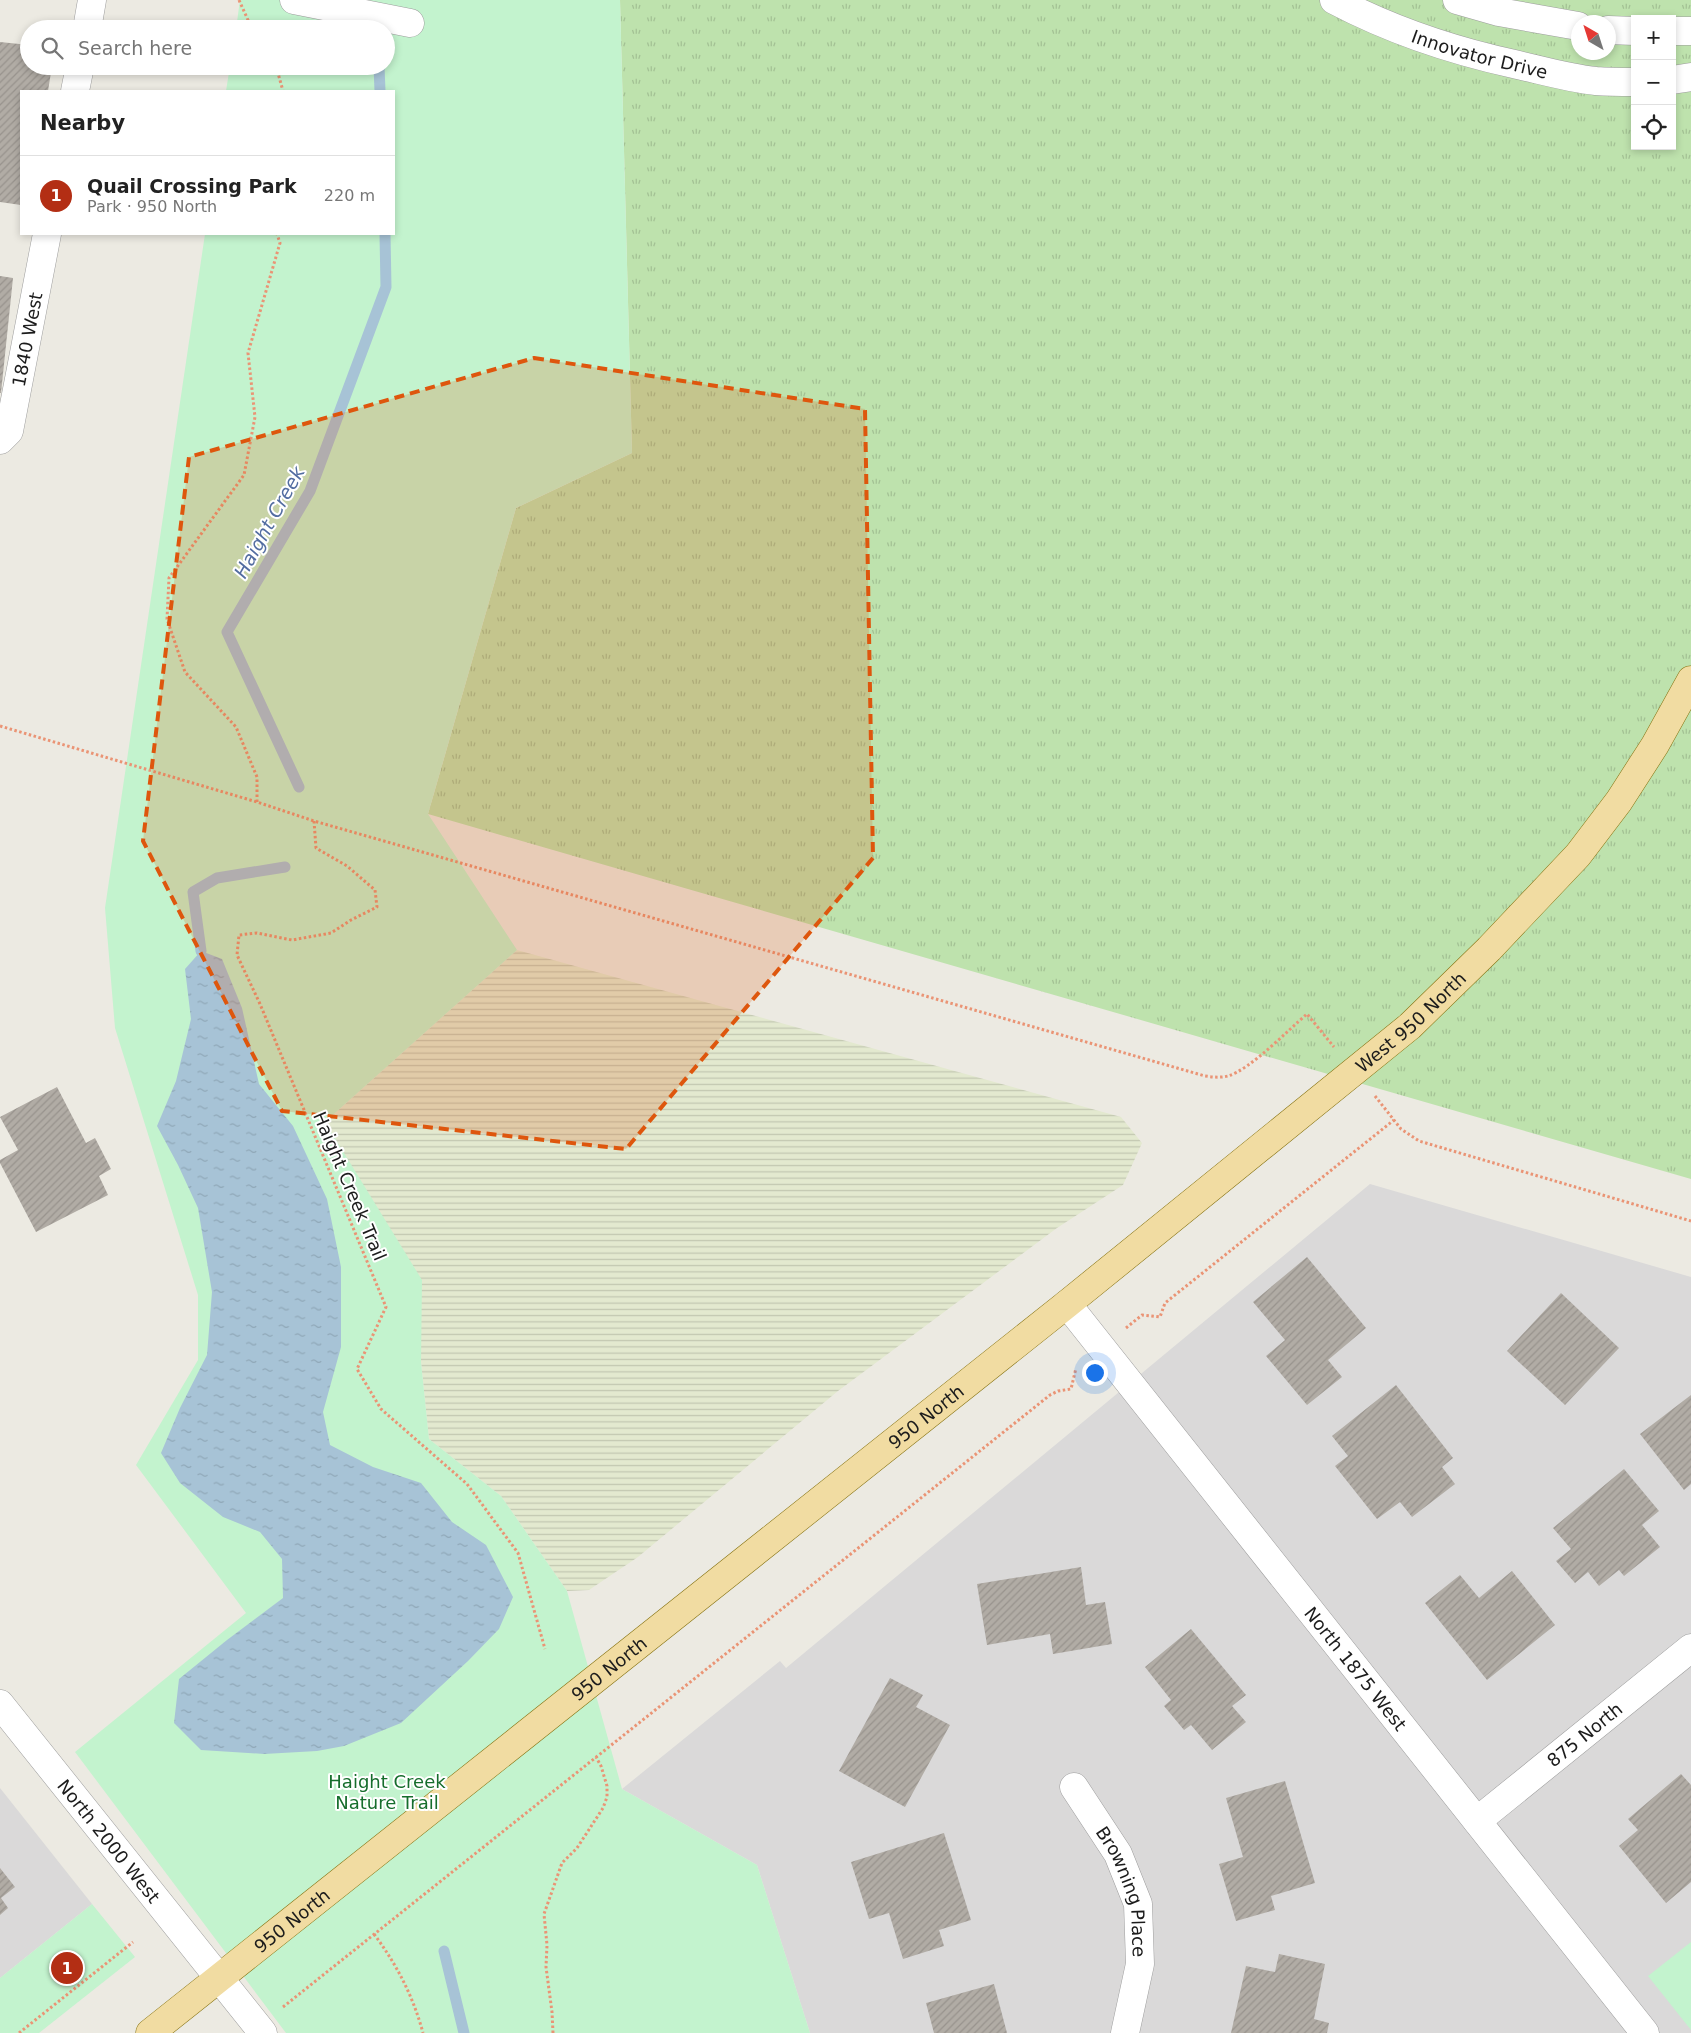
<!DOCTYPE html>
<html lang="en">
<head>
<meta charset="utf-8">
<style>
	:root { --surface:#fff; --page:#f2f2f2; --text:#222; --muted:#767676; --line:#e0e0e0; --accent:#b32e14 }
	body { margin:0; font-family:"DejaVu Sans",sans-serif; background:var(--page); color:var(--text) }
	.controls { position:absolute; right:15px; top:15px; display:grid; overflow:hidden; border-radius:0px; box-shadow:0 2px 8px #0003 }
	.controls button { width:45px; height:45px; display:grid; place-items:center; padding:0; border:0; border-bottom:1px solid var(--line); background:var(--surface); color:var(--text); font:25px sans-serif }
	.compass { position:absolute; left:1571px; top:15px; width:45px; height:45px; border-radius:50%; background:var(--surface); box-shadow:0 2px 8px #0003; rotate:321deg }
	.you { position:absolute; left:1094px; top:1372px; width:18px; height:18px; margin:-12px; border:4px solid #fff; border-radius:50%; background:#1a73e8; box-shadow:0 0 0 8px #1a73e833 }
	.badge { display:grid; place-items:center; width:32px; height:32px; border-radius:50%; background:var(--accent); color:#fff; font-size:16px; font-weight:700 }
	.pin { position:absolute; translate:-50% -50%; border:2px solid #fff; box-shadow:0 1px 5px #0006 }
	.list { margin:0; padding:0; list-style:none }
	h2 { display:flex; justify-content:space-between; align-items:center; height:65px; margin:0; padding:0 20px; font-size:21px }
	h2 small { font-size:16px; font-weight:400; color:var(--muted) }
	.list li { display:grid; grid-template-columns:32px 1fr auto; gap:15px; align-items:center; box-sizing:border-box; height:80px; padding:0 20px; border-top:1px solid var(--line) }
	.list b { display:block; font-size:19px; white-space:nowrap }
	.list p { margin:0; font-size:16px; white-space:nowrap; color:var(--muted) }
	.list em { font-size:16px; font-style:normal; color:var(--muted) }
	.icon { flex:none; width:28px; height:28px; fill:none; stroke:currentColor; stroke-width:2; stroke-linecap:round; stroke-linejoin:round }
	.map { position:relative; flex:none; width:1691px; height:2033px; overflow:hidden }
	.search { position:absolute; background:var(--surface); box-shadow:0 2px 8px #0003; left:20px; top:20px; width:375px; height:55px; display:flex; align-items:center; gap:12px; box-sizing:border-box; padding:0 18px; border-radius:28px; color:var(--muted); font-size:19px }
	.panel { position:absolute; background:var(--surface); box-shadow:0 2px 8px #0003; left:20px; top:90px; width:375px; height:145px; border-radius:0px }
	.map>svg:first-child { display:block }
</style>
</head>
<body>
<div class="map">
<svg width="1691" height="2033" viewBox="0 0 1691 2033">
	<defs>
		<pattern id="farmland-rules" width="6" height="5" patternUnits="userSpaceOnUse" patternTransform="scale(1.25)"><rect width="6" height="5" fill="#e3e9cf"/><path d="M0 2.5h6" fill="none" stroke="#c2c7b1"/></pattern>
		<pattern id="grass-tufts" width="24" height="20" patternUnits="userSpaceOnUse" patternTransform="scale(1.25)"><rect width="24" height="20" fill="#bee2ad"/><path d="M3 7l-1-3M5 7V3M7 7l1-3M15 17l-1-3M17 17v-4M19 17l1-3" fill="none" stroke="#a3c194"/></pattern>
		<pattern id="water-ripples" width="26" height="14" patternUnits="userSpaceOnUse" patternTransform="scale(1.25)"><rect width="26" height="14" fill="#a7c3d6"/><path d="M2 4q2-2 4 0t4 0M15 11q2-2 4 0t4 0" fill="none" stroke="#8fa7b7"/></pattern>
		<pattern id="building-hatch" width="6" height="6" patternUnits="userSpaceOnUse" patternTransform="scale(1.25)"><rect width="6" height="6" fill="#b1aca5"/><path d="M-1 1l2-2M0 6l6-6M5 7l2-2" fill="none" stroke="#98938d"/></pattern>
	</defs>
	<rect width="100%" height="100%" fill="#eceae2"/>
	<g fill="#dad9d9">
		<polygon points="1370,1184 1691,1277 1691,2033 810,2033 757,1865 622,1789 780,1661 786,1668"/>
		<polygon points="0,1788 92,1904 0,1978"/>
	</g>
	<polygon fill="url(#farmland-rules)" points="517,950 1121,1117 1142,1143 1123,1185 1057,1228 838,1391 638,1557 589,1590 567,1591 501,1496 429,1439 421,1362 325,1122"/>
	<path fill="url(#grass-tufts)" fill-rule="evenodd" d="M620,0h1071v1179l-1263,-365 88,-306 116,-55zM1635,19h37v127h-37zM1578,22h30v30h-30z"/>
	<g fill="#c3f3ce">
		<polygon points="240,0 620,0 632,453 516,508 428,814 517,950 325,1122 422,1280 421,1362 429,1439 501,1496 567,1591 622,1789 757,1865 810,2033 286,2033 75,1752 246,1613 136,1465 198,1360 198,1295 115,1028 105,908 205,234 394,234 394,91 226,91 230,66 386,66 386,29 236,29"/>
		<polygon points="92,1904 135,1957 39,2033 0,2033 0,1978"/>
		<polygon points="1691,1942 1691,2030 1648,1976"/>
	</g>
	<polygon fill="url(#water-ripples)" points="201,951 222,959 242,1008 259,1084 293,1126 327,1199 341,1267 341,1347 323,1412 330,1445 373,1467 421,1483 452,1522 486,1545 513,1597 499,1629 468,1661 401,1723 344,1746 317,1751 264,1754 201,1750 174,1723 179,1679 227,1640 283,1598 282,1559 260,1532 223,1517 180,1483 161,1453 180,1408 207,1355 212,1292 198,1208 178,1165 157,1126 176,1081 191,1019 185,969"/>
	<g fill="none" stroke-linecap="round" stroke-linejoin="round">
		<g stroke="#a7c3d6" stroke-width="11">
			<polyline points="379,66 380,91"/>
			<polyline points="299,787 227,632 310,491 386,287 385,234"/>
			<polyline points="201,951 193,892 217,878 285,867"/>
			<polyline points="444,1951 464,2033"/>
		</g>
	</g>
	<g fill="url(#building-hatch)">
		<polygon points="0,42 29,45 29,66 52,66 48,91 21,91 21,205 0,202"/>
		<polygon points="0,276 13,278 1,393 0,393"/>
		<polygon points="57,1087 86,1143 95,1138 111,1169 99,1176 108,1195 36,1232 0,1163 0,1160 18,1150 0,1117"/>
		<polygon points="1307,1257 1366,1328 1328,1360 1342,1377 1307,1405 1266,1356 1285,1340 1253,1302"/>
		<polygon points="1561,1293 1619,1348 1565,1405 1507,1351"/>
		<polygon points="1396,1385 1453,1458 1442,1467 1455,1484 1412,1517 1400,1502 1377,1519 1335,1466 1348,1456 1332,1436"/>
		<polygon points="1691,1395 1691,1484 1684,1490 1640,1434"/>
		<polygon points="1624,1469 1659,1511 1642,1525 1660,1547 1624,1576 1619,1570 1599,1586 1588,1572 1575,1583 1556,1561 1571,1549 1553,1528"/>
		<polygon points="1081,1567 1086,1605 1105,1602 1112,1644 1053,1654 1050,1634 987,1645 977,1584"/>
		<polygon points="1512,1571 1555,1625 1487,1680 1425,1603 1460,1575 1479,1598"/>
		<polygon points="1191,1629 1246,1695 1232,1706 1246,1722 1212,1750 1191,1725 1184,1730 1164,1706 1171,1700 1145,1667"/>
		<polygon points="890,1678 923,1695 916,1707 950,1725 905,1807 839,1771"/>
		<polygon points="1681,1774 1691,1785 1691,1882 1666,1903 1619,1846 1638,1830 1628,1819"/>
		<polygon points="1285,1781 1315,1883 1271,1896 1275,1910 1236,1921 1219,1864 1243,1857 1226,1798"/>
		<polygon points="944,1833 971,1920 939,1930 944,1946 903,1959 889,1913 869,1919 851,1862"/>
		<polygon points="0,1868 15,1887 1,1898 8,1908 0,1915"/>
		<polygon points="1279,1954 1325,1964 1314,2019 1329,2023 1327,2033 1231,2033 1246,1966 1275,1972"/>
		<polygon points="994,1984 1007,2033 934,2033 926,2003"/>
	</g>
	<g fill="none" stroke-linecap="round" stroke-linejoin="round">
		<g stroke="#9d9d9d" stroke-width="29">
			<g id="minor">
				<polyline points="294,0 410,23"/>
				<path id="s1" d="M1334,0c57,30 116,50 180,64 27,6 54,14 82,17 13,1 26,1 39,1"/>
				<polyline points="1457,0 1499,12 1578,26"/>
				<polyline points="87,29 92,0"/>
				<polyline points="1608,30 1635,31"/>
				<polyline points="1672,31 1691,31"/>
				<polyline points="1672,80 1691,77"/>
				<polyline points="75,91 80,66"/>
				<path id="s2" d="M0,440l9,-9 38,-197"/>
				<path id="s3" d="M1067,1304l578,729"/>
				<path id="s4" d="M0,1704l263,329"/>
				<path id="s5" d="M1074,1787l44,67 20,50 2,60 -15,69"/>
				<path id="s6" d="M1477,1821l214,-173"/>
			</g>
		</g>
		<g stroke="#84710f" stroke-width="29">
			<g id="major">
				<path id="s7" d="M150,2033l917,-729 343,-278 79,-77 89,-94 41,-54 36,-56 36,-65"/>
			</g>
		</g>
		<g stroke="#ea9475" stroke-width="3" stroke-dasharray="2.5 2.5" stroke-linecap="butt">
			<polyline points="239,0 252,29"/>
			<polyline points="276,66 283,91"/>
			<path d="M0,726l257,76 57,19 891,255c8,1 15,2 23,0 23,-7 60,-46 79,-62l27,33"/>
			<polyline points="257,802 257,777 236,727 185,672 167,619 169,578 244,475 255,417 248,353 280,243 277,234"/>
			<polyline points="314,821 316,848 347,866 375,890 377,907 351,920 331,933 292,940 257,933 239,935 237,955 260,1004 386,1307 357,1369 381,1409 467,1484 518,1553 545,1649"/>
			<polyline points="1375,1096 1401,1129 1419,1141 1691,1221"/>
			<polyline points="1126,1328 1142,1315 1160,1317 1165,1303 1394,1120"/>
			<path d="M374,1934c23,31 39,62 49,99"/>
			<polyline points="283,2007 1050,1395 1058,1391 1071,1389 1076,1368"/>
			<polyline points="19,2033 133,1942"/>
			<polyline points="553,2033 552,2012 546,1967 547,1945 544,1914 562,1863 577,1848 603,1808 607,1797 607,1786 601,1766 596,1757"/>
		</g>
		<use href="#minor" stroke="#fff" stroke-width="28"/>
		<use href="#major" stroke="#f1dca2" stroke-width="28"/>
	</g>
	<path fill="#de560d" fill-opacity="0.2" stroke="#de560d" stroke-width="4" stroke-dasharray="10 6" stroke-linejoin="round" d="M534,358l331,51 8,449 -247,291 -344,-38 -139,-270 46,-384z"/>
	<g text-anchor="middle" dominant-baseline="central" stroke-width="4" stroke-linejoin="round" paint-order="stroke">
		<g font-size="18" fill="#1c1c1c" stroke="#fff">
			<text stroke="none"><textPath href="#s1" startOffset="156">Innovator Drive</textPath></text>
			<text stroke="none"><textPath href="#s2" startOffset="106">1840 West</textPath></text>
			<text stroke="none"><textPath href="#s7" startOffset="1616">West 950 North</textPath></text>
			<text transform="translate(350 1186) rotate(67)">Haight Creek Trail</text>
			<text stroke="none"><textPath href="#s7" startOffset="991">950 North</textPath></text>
			<text stroke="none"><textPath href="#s7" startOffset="586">950 North</textPath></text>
			<text stroke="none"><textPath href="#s3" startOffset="465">North 1875 West</textPath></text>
			<text stroke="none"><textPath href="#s6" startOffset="138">875 North</textPath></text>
			<text stroke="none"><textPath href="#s4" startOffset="175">North 2000 West</textPath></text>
			<text stroke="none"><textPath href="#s5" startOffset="118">Browning Place</textPath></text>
			<text stroke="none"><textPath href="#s7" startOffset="181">950 North</textPath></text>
		</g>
		<g font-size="18" fill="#166d2c" stroke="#fff">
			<text x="387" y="1781">Haight Creek<tspan x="387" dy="21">Nature Trail</tspan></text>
		</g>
		<g font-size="19" font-style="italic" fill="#536da1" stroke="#fff">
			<text transform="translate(269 522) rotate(-61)">Haight Creek</text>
		</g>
	</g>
</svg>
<div class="controls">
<button>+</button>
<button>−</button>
<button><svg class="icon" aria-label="locate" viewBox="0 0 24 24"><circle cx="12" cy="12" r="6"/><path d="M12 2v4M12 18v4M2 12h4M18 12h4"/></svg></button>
</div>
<svg class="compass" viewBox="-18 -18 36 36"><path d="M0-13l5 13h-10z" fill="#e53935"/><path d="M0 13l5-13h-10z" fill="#767676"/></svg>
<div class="you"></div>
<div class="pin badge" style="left:67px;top:1968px">1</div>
<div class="search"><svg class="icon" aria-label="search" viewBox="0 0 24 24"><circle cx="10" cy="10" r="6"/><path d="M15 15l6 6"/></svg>Search here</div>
<section class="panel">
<h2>Nearby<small></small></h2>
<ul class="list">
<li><span class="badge">1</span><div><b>Quail Crossing Park</b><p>Park · 950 North</p></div><em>220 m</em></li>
</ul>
</section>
</div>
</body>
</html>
